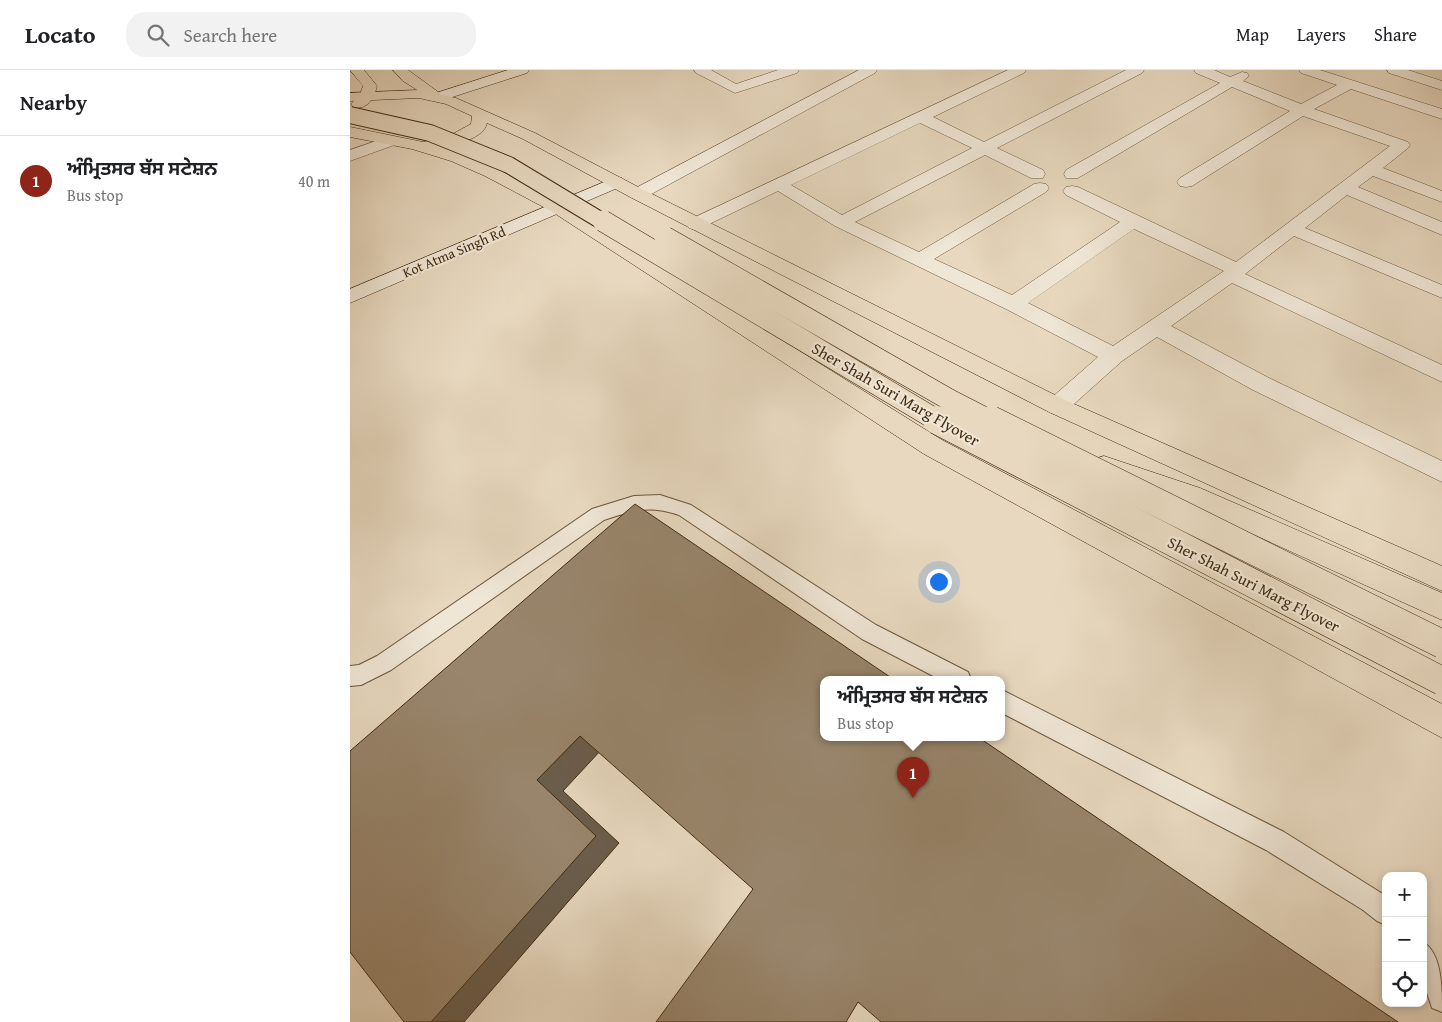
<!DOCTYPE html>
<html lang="en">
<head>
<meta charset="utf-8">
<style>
	:root { --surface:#fff; --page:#f2f2f2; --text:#202124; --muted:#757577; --line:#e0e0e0; --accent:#8f2418 }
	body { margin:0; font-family:"Gentium Book Plus","Noto Sans Gurmukhi",serif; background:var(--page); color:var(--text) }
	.controls { position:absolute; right:15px; bottom:15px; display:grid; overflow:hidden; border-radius:10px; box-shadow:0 2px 8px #0003 }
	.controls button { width:45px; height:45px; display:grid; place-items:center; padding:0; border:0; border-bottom:1px solid var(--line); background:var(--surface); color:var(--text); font:25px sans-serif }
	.you { position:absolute; left:588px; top:511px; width:18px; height:18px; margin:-12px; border:4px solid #fff; border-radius:50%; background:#1a73e8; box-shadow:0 0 0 8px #1a73e833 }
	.badge { display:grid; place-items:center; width:32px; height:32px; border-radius:50%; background:var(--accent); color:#fff; font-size:16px; font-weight:700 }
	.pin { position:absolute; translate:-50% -41px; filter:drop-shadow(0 1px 2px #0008) }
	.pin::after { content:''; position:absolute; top:26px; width:18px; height:15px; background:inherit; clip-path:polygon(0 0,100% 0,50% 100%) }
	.popup { position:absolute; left:470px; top:606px; width:185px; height:65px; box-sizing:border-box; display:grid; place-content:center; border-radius:10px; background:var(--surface); filter:drop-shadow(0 1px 4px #0005); font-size:16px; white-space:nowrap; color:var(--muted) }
	.popup b { font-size:19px; color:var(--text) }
	.popup::after { content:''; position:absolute; left:50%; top:100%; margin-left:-10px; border:10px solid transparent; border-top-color:var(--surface) }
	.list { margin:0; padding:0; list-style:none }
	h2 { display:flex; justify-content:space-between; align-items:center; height:65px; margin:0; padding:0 20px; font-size:21px }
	h2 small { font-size:16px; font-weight:400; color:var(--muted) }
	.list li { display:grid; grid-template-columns:32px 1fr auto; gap:15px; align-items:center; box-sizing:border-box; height:90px; padding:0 20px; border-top:1px solid var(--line) }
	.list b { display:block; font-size:19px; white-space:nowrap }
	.list p { margin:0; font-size:16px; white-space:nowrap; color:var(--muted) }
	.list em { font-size:16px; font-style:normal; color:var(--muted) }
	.icon { flex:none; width:28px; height:28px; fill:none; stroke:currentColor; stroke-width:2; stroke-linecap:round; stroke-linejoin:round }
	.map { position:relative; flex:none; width:1092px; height:952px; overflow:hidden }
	header { display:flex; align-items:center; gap:30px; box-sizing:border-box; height:70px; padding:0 25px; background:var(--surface); border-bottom:1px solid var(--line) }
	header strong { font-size:24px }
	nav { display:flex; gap:28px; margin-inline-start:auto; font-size:18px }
	.search { width:350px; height:45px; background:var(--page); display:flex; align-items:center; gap:12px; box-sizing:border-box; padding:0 18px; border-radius:20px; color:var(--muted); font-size:19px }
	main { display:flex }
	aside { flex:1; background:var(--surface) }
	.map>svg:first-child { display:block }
</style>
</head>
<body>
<header>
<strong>Locato</strong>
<div class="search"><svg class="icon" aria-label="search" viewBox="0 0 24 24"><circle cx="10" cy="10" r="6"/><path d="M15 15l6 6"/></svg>Search here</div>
<nav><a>Map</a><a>Layers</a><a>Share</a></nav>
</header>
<main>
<aside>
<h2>Nearby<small></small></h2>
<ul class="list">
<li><span class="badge">1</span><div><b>ਅੰਮ੍ਰਿਤਸਰ ਬੱਸ ਸਟੇਸ਼ਨ</b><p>Bus stop</p></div><em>40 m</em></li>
</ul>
</aside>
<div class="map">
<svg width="1092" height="952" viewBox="0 0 1092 952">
	<rect width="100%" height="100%" fill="#e7d8bf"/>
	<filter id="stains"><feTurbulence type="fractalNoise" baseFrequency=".004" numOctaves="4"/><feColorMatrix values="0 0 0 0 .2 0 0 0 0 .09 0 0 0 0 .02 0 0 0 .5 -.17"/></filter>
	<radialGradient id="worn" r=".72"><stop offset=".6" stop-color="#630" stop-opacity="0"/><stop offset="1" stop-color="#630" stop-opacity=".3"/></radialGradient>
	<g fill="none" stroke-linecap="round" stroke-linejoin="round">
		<g stroke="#6c563c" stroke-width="2">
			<g id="lane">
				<path d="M310,425l31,10 185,120 92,47 3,7h-32l-77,-40 -183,-124c-31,-10 -45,-5 -75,5l-213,150 -30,15 -11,1v-20l9,-1 18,-9 215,-147 42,-13z"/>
				<polygon points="652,620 934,762 1036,826 1036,855 1027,851 1013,840 916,780 652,643"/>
				<path d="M1073,872c19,11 19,46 19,70l-10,-4 -9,-27z"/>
			</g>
		</g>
		<g stroke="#6c563c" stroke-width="1">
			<g id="street">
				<polygon points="344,0 361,0 386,14 428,0 449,0 447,3 385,23 346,3"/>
				<polygon points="509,0 527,0 525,3 294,128 288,129 282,128 279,124 282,120"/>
				<path d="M658,0h18l-2,3 -91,44 51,25 142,-72h18l-2,3 -145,75 46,22 2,4 -2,4h-12l-46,-23 -130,67 64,30 115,-68 6,-1 6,1 3,4 -3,4 -112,67 78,36 108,-73 -54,-27 -3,-4 3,-4 6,-1 6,1 158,75 154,-116 -87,-30 -111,70 -6,1 -6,-1 -3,-4 3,-4 110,-67 -58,-24 -154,91h-12l-2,-4 2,-4 154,-87 -24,-10 -2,-3h20l16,7 12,-5 5,1 2,3 -6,5 58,23 36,-19 -36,-12 -2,-3h21l122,39v10l-91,-30 -37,20 94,33 2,3 -2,3 -25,20 59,23v11l-69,-26 -15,11 84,35v13l-95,-40 -42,33 137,57v13l-148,-62 -49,38 197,91v17l-210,-99 -61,43 98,52 173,83v21l-189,-92 -96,-53 -35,24 -57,51 -8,3 -8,-3 -4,-6 4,-6 49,-43 -92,-48 -171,-83 -57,-35 -77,37 -6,2 -6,-2 -3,-4 3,-4zM570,53l52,25 -130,67 -51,-30zM784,159l90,42 -111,75 -85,-43z"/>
				<polygon points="1037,0 1058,0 1092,11 1092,20 1039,3"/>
				<polygon points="41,66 47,68 49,71 47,74 0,91 0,80"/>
			</g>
		</g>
		<g stroke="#432b11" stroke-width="1">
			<g id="secondary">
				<polygon points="158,0 179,0 177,3 93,30 83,30 81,27 83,24"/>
				<polygon points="266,107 272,108 275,112 272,116 0,233 0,219"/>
			</g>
		</g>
		<g stroke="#432b11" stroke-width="1">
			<g id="primary">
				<path d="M0,0h14l13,16c-3,12 -10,25 -24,21l-2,-3 9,-10 3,-8z"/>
				<polygon points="43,0 58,0 95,27 93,30 83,30 53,11"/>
			</g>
		</g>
		<g stroke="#432b11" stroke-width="1">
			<g id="highway">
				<path d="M69,20l37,8 79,35 109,57 421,210 377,166v25l-393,-179 -417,-214 -109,-59 -36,-16c-3,15 -29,21 -43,24l53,22 66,34 379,237 500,264v34l-518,-284 -373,-243 -66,-35 -34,-15 -39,-12 -62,-12v-10l73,15 26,-6 22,-12 1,-8 -26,-12 -27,-6 -69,3v-8z"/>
				<polygon points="754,386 850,418 1092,523 1092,550 832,432 745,403 741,396 745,389"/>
			</g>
		</g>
		<use href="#lane" fill="#efe6d5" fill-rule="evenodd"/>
		<use href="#street" fill="#efe6d5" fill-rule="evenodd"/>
		<use href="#secondary" fill="#efe6d5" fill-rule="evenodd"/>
		<use href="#primary" fill="#e7d8bf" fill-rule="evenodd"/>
		<use href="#highway" fill="#e7d8bf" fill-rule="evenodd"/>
		<g stroke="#432b11" stroke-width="18" stroke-linecap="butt">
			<polyline id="highway-bridge-far2" points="0,45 80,63 159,95 255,153"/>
		</g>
		<g stroke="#432b11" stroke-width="22" stroke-linecap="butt">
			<g id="highway-bridge-far1">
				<polyline points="253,151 590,352"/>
				<polyline points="315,167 600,330 643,352"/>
			</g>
		</g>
		<g stroke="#432b11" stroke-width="29" stroke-linecap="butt">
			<g id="highway-bridge">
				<polyline points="587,350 1092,611"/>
				<polyline points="641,350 1092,574"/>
			</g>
		</g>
		<use href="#highway-bridge-far2" stroke="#e7d8bf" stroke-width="16"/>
		<use href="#highway-bridge-far1" stroke="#e7d8bf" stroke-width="21"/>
		<use href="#highway-bridge" stroke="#e7d8bf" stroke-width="28"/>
	</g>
	<polygon fill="#6a5d4b" stroke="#432b11" points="230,666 252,679 213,721 269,773 114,952 81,952 187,710"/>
	<polygon fill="#98856b" stroke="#432b11" points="285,434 543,609 474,609 474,667 628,667 1048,952 531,952 508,932 496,952 306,952 403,819 230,666 187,710 246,766 81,952 54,952 0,882 0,681"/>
	<g text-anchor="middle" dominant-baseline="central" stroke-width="4.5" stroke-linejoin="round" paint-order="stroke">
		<g font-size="14" fill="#432b11" stroke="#efe6d5">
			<text transform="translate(104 182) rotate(-23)">Kot Atma Singh Rd</text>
		</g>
		<g font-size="16" fill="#432b11" stroke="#efe6d5">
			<text transform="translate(546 324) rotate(30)">Sher Shah Suri Marg Flyover</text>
			<text transform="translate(904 514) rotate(27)">Sher Shah Suri Marg Flyover</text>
		</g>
	</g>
	<rect width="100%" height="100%" filter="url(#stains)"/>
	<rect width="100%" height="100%" fill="url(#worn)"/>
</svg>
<div class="controls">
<button>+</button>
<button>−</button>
<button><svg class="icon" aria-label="locate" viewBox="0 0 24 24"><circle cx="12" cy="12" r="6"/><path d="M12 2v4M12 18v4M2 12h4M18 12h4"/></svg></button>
</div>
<div class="you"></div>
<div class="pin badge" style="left:563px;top:728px">1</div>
<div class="popup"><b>ਅੰਮ੍ਰਿਤਸਰ ਬੱਸ ਸਟੇਸ਼ਨ</b>Bus stop</div>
</div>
</main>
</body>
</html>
